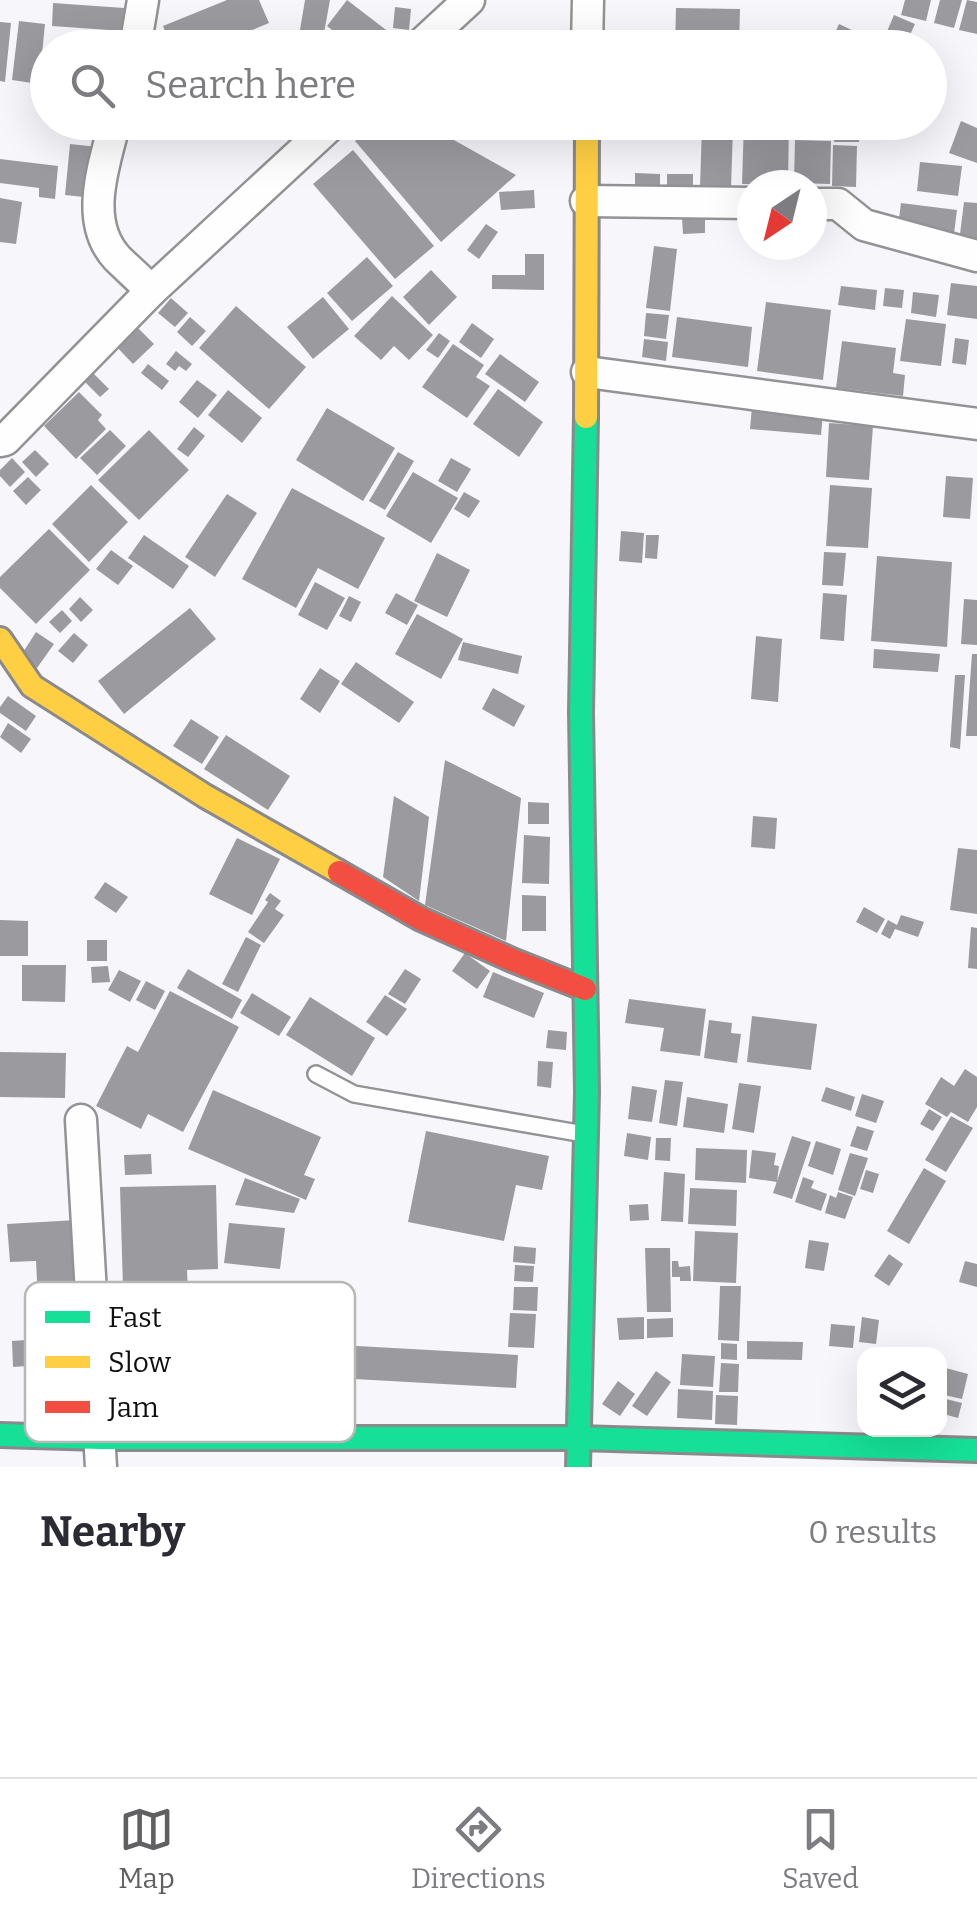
<!DOCTYPE html>
<html lang="en">
<head>
<meta charset="utf-8">
<style>
	:root { --surface:#fff; --page:#f2f2f3; --text:#2b2b33; --muted:#7c7c81; --line:#e1e1e2; --accent:#606062 }
	body { margin:0; font-family:Bitter,serif; background:var(--page); color:var(--text) }
	.controls { position:absolute; right:30px; bottom:30px; display:grid; overflow:hidden; border-radius:20px; box-shadow:0 10px 40px #0002 }
	.controls button { width:90px; height:90px; display:grid; place-items:center; padding:0; border:0; border-bottom:2px solid var(--line); background:var(--surface); color:var(--text); font:50px sans-serif }
	.compass { position:absolute; left:737px; top:170px; width:90px; height:90px; border-radius:50%; background:var(--surface); box-shadow:0 10px 40px #0002; rotate:215deg }
	.list { margin:0; padding:0; list-style:none }
	h2 { display:flex; justify-content:space-between; align-items:center; height:130px; margin:0; padding:0 40px; font-size:42px }
	h2 small { font-size:32px; font-weight:400; color:var(--muted) }
	.icon { flex:none; width:55px; height:55px; fill:none; stroke:currentColor; stroke-width:2; stroke-linecap:round; stroke-linejoin:round }
	.map { position:relative; flex:none; width:977px; height:1467px; overflow:hidden }
	.search { position:absolute; background:var(--surface); box-shadow:0 10px 40px #0002; left:30px; right:30px; top:30px; height:110px; display:flex; align-items:center; gap:25px; box-sizing:border-box; padding:0 35px; border-radius:55px; color:var(--muted); font-size:38px }
	.sheet { height:310px; background:var(--surface) }
	nav { display:flex; justify-content:space-around; align-items:center; box-sizing:border-box; height:140px; border-top:2px solid var(--line); background:var(--surface); font-size:28px; color:var(--muted) }
	nav a { display:grid; justify-items:center; gap:5px }
	nav .on { color:var(--accent) }
	.map>svg:first-child { display:block }
</style>
</head>
<body>
<div class="map">
<svg width="977" height="1467" viewBox="0 0 977 1467">
	<rect width="100%" height="100%" fill="#f6f6fb"/>
	<g fill="#9b9b9f">
		<polygon points="227,0 259,0 269,23 209,48 172,48 163,26"/>
		<polygon points="305,0 330,0 324,33 300,30"/>
		<polygon points="347,0 394,36 385,48 355,48 327,26"/>
		<polygon points="905,0 931,0 926,21 901,15"/>
		<polygon points="940,0 962,0 954,28 934,23"/>
		<polygon points="967,0 977,2 977,34 959,30"/>
		<polygon points="53,3 124,8 123,31 52,26"/>
		<polygon points="395,7 411,9 409,30 393,28"/>
		<polygon points="676,8 740,9 739,48 675,48"/>
		<polygon points="894,15 915,24 904,48 880,48"/>
		<polygon points="19,21 45,24 39,84 12,80"/>
		<polygon points="0,22 11,23 5,82 0,81"/>
		<polygon points="839,24 877,42 875,48 838,48 830,44"/>
		<polygon points="961,121 977,128 977,163 949,153"/>
		<polygon points="73,122 106,122 104,140 72,136"/>
		<polygon points="377,122 453,122 445,135 516,175 441,242 355,141"/>
		<polygon points="744,122 789,122 788,185 742,184"/>
		<polygon points="808,122 831,122 831,138 808,137"/>
		<polygon points="835,122 859,122 859,142 834,142"/>
		<polygon points="702,127 733,128 731,188 700,187"/>
		<polygon points="795,140 831,141 830,184 794,183"/>
		<polygon points="70,144 107,148 102,199 65,195"/>
		<polygon points="833,145 857,146 856,187 832,186"/>
		<polygon points="353,150 434,246 395,279 313,184"/>
		<polygon points="0,159 58,166 55,199 39,197 39,188 0,183"/>
		<polygon points="920,162 962,166 958,196 917,191"/>
		<polygon points="635,173 660,174 660,190 635,190"/>
		<rect x="667" y="174" width="26" height="16"/>
		<polygon points="534,190 535,208 501,210 499,192"/>
		<polygon points="0,198 22,202 16,244 0,242"/>
		<polygon points="964,202 977,203 977,245 959,242"/>
		<polygon points="901,203 957,210 954,234 898,227"/>
		<polygon points="705,217 705,233 683,234 682,218"/>
		<polygon points="486,224 498,232 479,259 467,250"/>
		<polygon points="654,246 677,249 670,311 646,308"/>
		<polygon points="525,254 544,254 544,290 492,289 492,275 525,275"/>
		<polygon points="367,257 393,286 352,321 327,293"/>
		<polygon points="431,270 457,297 429,325 403,297"/>
		<polygon points="951,283 977,286 977,319 947,315"/>
		<polygon points="841,286 877,290 875,310 838,305"/>
		<polygon points="885,288 904,290 902,308 883,306"/>
		<polygon points="913,292 939,295 936,317 911,313"/>
		<polygon points="392,296 433,335 409,360 394,346 381,360 354,336"/>
		<polygon points="323,297 349,329 313,359 287,327"/>
		<polygon points="171,298 188,313 175,327 158,313"/>
		<polygon points="766,302 831,310 823,380 757,371"/>
		<polygon points="236,306 306,367 269,409 199,348"/>
		<polygon points="646,313 669,315 666,339 644,336"/>
		<polygon points="190,317 206,331 192,346 177,332"/>
		<polygon points="677,317 752,327 748,367 672,357"/>
		<polygon points="906,319 946,324 941,366 900,361"/>
		<polygon points="472,323 494,339 481,358 459,342"/>
		<polygon points="135,325 154,344 133,364 115,345"/>
		<polygon points="439,333 450,341 438,358 426,350"/>
		<polygon points="955,338 969,340 966,365 952,363"/>
		<polygon points="644,339 668,342 666,361 642,357"/>
		<polygon points="842,341 896,348 893,373 905,375 903,396 836,388"/>
		<polygon points="453,344 484,365 476,377 490,386 467,418 422,387"/>
		<polygon points="176,351 192,364 186,371 179,366 175,371 166,364"/>
		<polygon points="500,354 539,382 525,402 485,374"/>
		<polygon points="148,364 169,381 162,390 141,373"/>
		<polygon points="90,370 109,389 100,397 81,378"/>
		<polygon points="197,380 217,395 198,418 179,402"/>
		<polygon points="498,389 543,422 519,457 473,424"/>
		<polygon points="228,390 262,418 242,443 208,415"/>
		<polygon points="79,392 102,415 98,420 106,429 76,459 44,426"/>
		<polygon points="752,407 823,414 821,435 750,429"/>
		<polygon points="327,408 395,448 363,501 296,460"/>
		<polygon points="829,423 873,426 869,480 826,477"/>
		<polygon points="194,427 205,436 188,457 177,449"/>
		<polygon points="110,430 126,446 97,475 80,458"/>
		<polygon points="149,430 189,470 139,520 98,480"/>
		<polygon points="35,450 49,464 36,477 22,462"/>
		<polygon points="398,452 414,461 385,510 369,501"/>
		<polygon points="12,458 25,472 10,487 0,476 0,470"/>
		<polygon points="451,458 471,469 457,492 438,481"/>
		<polygon points="413,472 458,498 431,543 386,516"/>
		<polygon points="946,476 973,478 970,519 943,517"/>
		<polygon points="28,477 41,490 26,505 13,491"/>
		<polygon points="91,485 128,522 89,562 52,524"/>
		<polygon points="830,485 872,488 868,548 826,546"/>
		<polygon points="292,488 385,538 358,589 318,568 296,608 242,579"/>
		<polygon points="464,492 480,501 469,518 454,509"/>
		<polygon points="227,494 257,513 215,577 185,557"/>
		<polygon points="49,529 90,570 36,624 0,588 0,577"/>
		<polygon points="621,531 644,533 642,563 619,561"/>
		<polygon points="144,535 189,566 173,589 128,558"/>
		<polygon points="646,535 659,535 657,559 645,558"/>
		<polygon points="111,550 133,566 118,585 96,569"/>
		<polygon points="824,552 846,553 843,586 822,585"/>
		<polygon points="437,553 470,570 447,617 414,601"/>
		<polygon points="877,556 952,562 947,647 871,641"/>
		<polygon points="315,582 345,598 327,630 298,615"/>
		<polygon points="396,593 418,605 407,625 385,613"/>
		<polygon points="823,593 847,595 844,641 820,639"/>
		<polygon points="349,596 361,602 351,622 339,616"/>
		<polygon points="80,597 93,610 81,622 69,609"/>
		<polygon points="964,599 977,600 977,645 961,644"/>
		<polygon points="190,608 216,639 124,714 98,681"/>
		<polygon points="62,610 72,621 60,633 49,622"/>
		<polygon points="417,614 463,639 441,679 395,654"/>
		<polygon points="36,632 54,644 37,668 20,657"/>
		<polygon points="74,633 88,645 73,663 58,651"/>
		<polygon points="756,636 782,639 778,702 751,699"/>
		<polygon points="463,642 522,656 518,674 458,660"/>
		<polygon points="874,649 940,654 938,672 873,668"/>
		<polygon points="972,654 977,654 977,736 966,736"/>
		<polygon points="356,662 414,702 399,723 341,684"/>
		<polygon points="320,668 340,681 320,713 300,699"/>
		<polygon points="955,675 965,675 960,749 950,747"/>
		<polygon points="493,688 525,706 514,727 482,709"/>
		<polygon points="8,696 36,716 26,731 0,713 0,707"/>
		<polygon points="191,719 219,737 202,764 173,746"/>
		<polygon points="8,723 31,739 21,753 0,737"/>
		<polygon points="226,735 290,776 268,810 204,769"/>
		<polygon points="445,760 521,798 506,941 425,905"/>
		<polygon points="394,796 429,817 419,901 383,877"/>
		<polygon points="528,802 549,803 549,824 528,824"/>
		<polygon points="753,816 777,818 775,849 751,847"/>
		<polygon points="524,835 550,837 549,884 522,883"/>
		<polygon points="237,838 280,859 252,915 209,894"/>
		<polygon points="958,848 977,850 977,914 950,910"/>
		<polygon points="105,882 128,897 116,913 94,898"/>
		<polygon points="270,893 281,901 275,909 284,915 264,943 248,932 268,902 265,900"/>
		<polygon points="522,895 546,896 546,931 522,931"/>
		<polygon points="864,907 885,919 877,933 856,922"/>
		<polygon points="901,915 924,922 918,937 895,929 890,939 881,934 888,920 897,925"/>
		<polygon points="0,920 28,921 28,956 0,956"/>
		<polygon points="971,927 977,928 977,969 968,968"/>
		<polygon points="246,937 261,945 238,992 222,984"/>
		<rect x="87" y="940" width="20" height="21"/>
		<polygon points="465,953 490,971 477,989 452,971"/>
		<polygon points="22,965 66,965 65,1002 22,1001"/>
		<polygon points="108,966 110,982 92,983 91,967"/>
		<polygon points="188,969 242,1000 232,1019 177,988"/>
		<polygon points="405,969 421,979 405,1004 388,994"/>
		<polygon points="119,970 141,981 130,1002 108,990"/>
		<polygon points="493,972 544,993 534,1018 483,997"/>
		<polygon points="146,981 165,991 155,1010 136,1000"/>
		<polygon points="170,991 239,1027 183,1132 148,1114 141,1129 96,1106 127,1046 138,1052"/>
		<polygon points="252,993 291,1017 279,1036 240,1013"/>
		<polygon points="385,995 407,1009 387,1036 366,1022"/>
		<polygon points="310,997 375,1038 352,1076 286,1035"/>
		<polygon points="629,999 706,1009 700,1056 660,1051 664,1028 625,1023"/>
		<polygon points="752,1016 817,1024 811,1070 747,1062"/>
		<polygon points="709,1020 732,1023 731,1033 741,1034 737,1063 704,1058"/>
		<polygon points="548,1030 567,1032 566,1050 546,1048"/>
		<polygon points="0,1052 66,1053 65,1098 0,1097"/>
		<polygon points="538,1061 553,1062 551,1088 537,1086"/>
		<polygon points="965,1069 977,1077 977,1107 968,1122 951,1112 947,1117 925,1104 941,1077 954,1086"/>
		<polygon points="665,1080 683,1082 677,1126 659,1123"/>
		<polygon points="739,1083 761,1086 754,1133 732,1129"/>
		<polygon points="632,1086 657,1090 652,1122 628,1119"/>
		<polygon points="826,1087 855,1097 851,1111 821,1101"/>
		<polygon points="213,1090 321,1137 304,1175 315,1179 306,1200 188,1149"/>
		<polygon points="862,1094 884,1101 876,1123 855,1116"/>
		<polygon points="687,1097 728,1104 724,1133 683,1127"/>
		<polygon points="929,1109 942,1117 933,1131 920,1124"/>
		<polygon points="951,1116 973,1128 946,1172 925,1160"/>
		<polygon points="857,1126 874,1131 867,1151 850,1146"/>
		<polygon points="426,1131 549,1156 542,1190 516,1185 504,1241 408,1222"/>
		<polygon points="627,1133 651,1137 648,1160 624,1156"/>
		<polygon points="792,1136 811,1142 792,1199 773,1193"/>
		<polygon points="656,1138 671,1138 670,1161 655,1160"/>
		<polygon points="816,1141 841,1149 833,1175 808,1166"/>
		<polygon points="696,1148 747,1150 746,1183 695,1180"/>
		<polygon points="752,1150 776,1153 774,1165 779,1166 777,1182 749,1178"/>
		<polygon points="850,1153 868,1158 855,1196 838,1190"/>
		<polygon points="151,1154 152,1174 125,1175 124,1155"/>
		<polygon points="924,1168 946,1181 909,1244 887,1231"/>
		<polygon points="866,1170 879,1174 873,1193 860,1189"/>
		<polygon points="664,1172 685,1174 683,1222 661,1221"/>
		<polygon points="803,1177 814,1181 811,1188 827,1194 821,1211 795,1202"/>
		<polygon points="245,1178 300,1199 294,1213 235,1205"/>
		<polygon points="216,1185 218,1269 187,1270 189,1319 124,1321 120,1187"/>
		<polygon points="690,1188 737,1190 736,1226 688,1224"/>
		<polygon points="838,1192 853,1197 845,1219 825,1213 830,1195 836,1198"/>
		<polygon points="648,1204 649,1220 630,1221 629,1205"/>
		<polygon points="77,1220 86,1362 13,1367 12,1341 40,1339 36,1261 10,1262 7,1224"/>
		<polygon points="229,1223 285,1228 280,1269 224,1263"/>
		<polygon points="695,1231 738,1233 736,1283 693,1281"/>
		<polygon points="809,1240 829,1243 824,1271 805,1268"/>
		<polygon points="514,1246 536,1248 535,1264 513,1262"/>
		<polygon points="645,1248 670,1248 671,1312 647,1312"/>
		<polygon points="889,1254 903,1264 889,1286 874,1276"/>
		<polygon points="672,1261 678,1261 679,1267 690,1266 691,1281 680,1281 680,1277 672,1277"/>
		<polygon points="965,1261 977,1264 977,1287 959,1282"/>
		<polygon points="515,1265 534,1266 533,1282 514,1281"/>
		<polygon points="720,1286 741,1286 739,1341 718,1340"/>
		<polygon points="514,1287 538,1287 537,1311 513,1310"/>
		<polygon points="510,1313 536,1314 534,1348 508,1347"/>
		<polygon points="644,1317 644,1339 619,1340 617,1318"/>
		<polygon points="862,1317 879,1320 876,1344 859,1342"/>
		<polygon points="673,1318 673,1337 647,1338 647,1319"/>
		<polygon points="831,1324 855,1326 853,1348 829,1346"/>
		<polygon points="747,1341 803,1342 802,1360 747,1359"/>
		<polygon points="721,1343 737,1344 737,1360 721,1359"/>
		<polygon points="321,1344 518,1355 516,1388 319,1377"/>
		<polygon points="682,1354 715,1356 713,1387 680,1385"/>
		<polygon points="721,1363 739,1364 738,1392 719,1392"/>
		<polygon points="942,1367 968,1374 962,1399 940,1394"/>
		<polygon points="656,1371 671,1382 647,1416 632,1406"/>
		<polygon points="618,1381 635,1394 620,1416 602,1404"/>
		<polygon points="678,1389 713,1391 712,1420 677,1418"/>
		<polygon points="716,1395 738,1396 737,1425 715,1424"/>
		<polygon points="942,1398 962,1403 958,1418 940,1413"/>
	</g>
	<g fill="none" stroke-linecap="round" stroke-linejoin="round">
		<g stroke="#939395" stroke-width="20">
			<polyline id="lane" points="316,1074 354,1094 584,1134"/>
		</g>
		<g stroke="#939395" stroke-width="35">
			<g id="street">
				<polyline points="135,48 143,0"/>
				<polyline points="417,48 469,0"/>
				<polyline points="587,48 588,0"/>
				<path d="M115,122c-11,43 -32,99 2,136 11,11 23,21 34,33"/>
				<polyline points="586,201 752,203"/>
				<polyline points="812,204 838,204 864,225 977,256"/>
				<polyline points="587,372 977,424"/>
				<polyline points="0,441 5,440 151,291 334,122"/>
				<polyline points="81,1120 101,1467"/>
			</g>
		</g>
		<g stroke="#8a8a8c" stroke-width="28">
			<g id="fast">
				<polyline points="0,1435 101,1438 578,1438 977,1450"/>
				<polyline points="578,1467 587,1092 581,712 586,417"/>
			</g>
		</g>
		<g stroke="#8a8a8c" stroke-width="28">
			<g id="slow">
				<polyline points="586,417 587,122"/>
				<polyline points="0,639 32,686 205,796 339,872"/>
			</g>
		</g>
		<g stroke="#8a8a8c" stroke-width="28">
			<polyline id="jam" points="339,872 421,919 512,960 585,989"/>
		</g>
		<use href="#lane" stroke="#fefefe" stroke-width="15"/>
		<use href="#street" stroke="#fefefe" stroke-width="30"/>
		<use href="#fast" stroke="#16e098" stroke-width="22"/>
		<use href="#slow" stroke="#ffcf43" stroke-width="22"/>
		<use href="#jam" stroke="#f24e42" stroke-width="22"/>
	</g>
	<rect x="25" y="1282" width="330" height="160" rx="15" fill="#fff" stroke="#b7b7b7" stroke-width="2.5"/>
	<rect x="45" y="1311" width="45" height="12" fill="#16e098"/>
	<rect x="45" y="1356" width="45" height="12" fill="#ffcf43"/>
	<rect x="45" y="1401" width="45" height="12" fill="#f24e42"/>
	<g font-size="28" fill="#0f0f0f">
		<text x="108" y="1327">Fast</text>
		<text x="108" y="1372">Slow</text>
		<text x="108" y="1417">Jam</text>
	</g>
</svg>
<div class="controls">
<button><svg class="icon" aria-label="layers" viewBox="0 0 24 24"><path d="M12 4l9 5-9 5-9-5zM3 14l9 5 9-5"/></svg></button>
</div>
<svg class="compass" viewBox="-18 -18 36 36"><path d="M0-13l5 13h-10z" fill="#e53935"/><path d="M0 13l5-13h-10z" fill="#7c7c81"/></svg>
<div class="search"><svg class="icon" aria-label="search" viewBox="0 0 24 24"><circle cx="10" cy="10" r="6"/><path d="M15 15l6 6"/></svg>Search here</div>
</div>
<section class="sheet">
<h2>Nearby<small>0 results</small></h2>
<ul class="list">
</ul>
</section>
<nav>
<a class="on"><svg class="icon" aria-label="map" viewBox="0 0 24 24"><path d="M3 6l6-2 6 2 6-2v14l-6 2-6-2-6 2zM9 4v14M15 6v14"/></svg>Map</a>
<a><svg class="icon" aria-label="directions" viewBox="0 0 24 24"><path d="M12 3l9 9-9 9-9-9zM9 14v-3h6M13 9l2 2-2 2"/></svg>Directions</a>
<a><svg class="icon" aria-label="saved" viewBox="0 0 24 24"><path d="M7 4h10v16l-5-4-5 4z"/></svg>Saved</a>
</nav>
</body>
</html>
